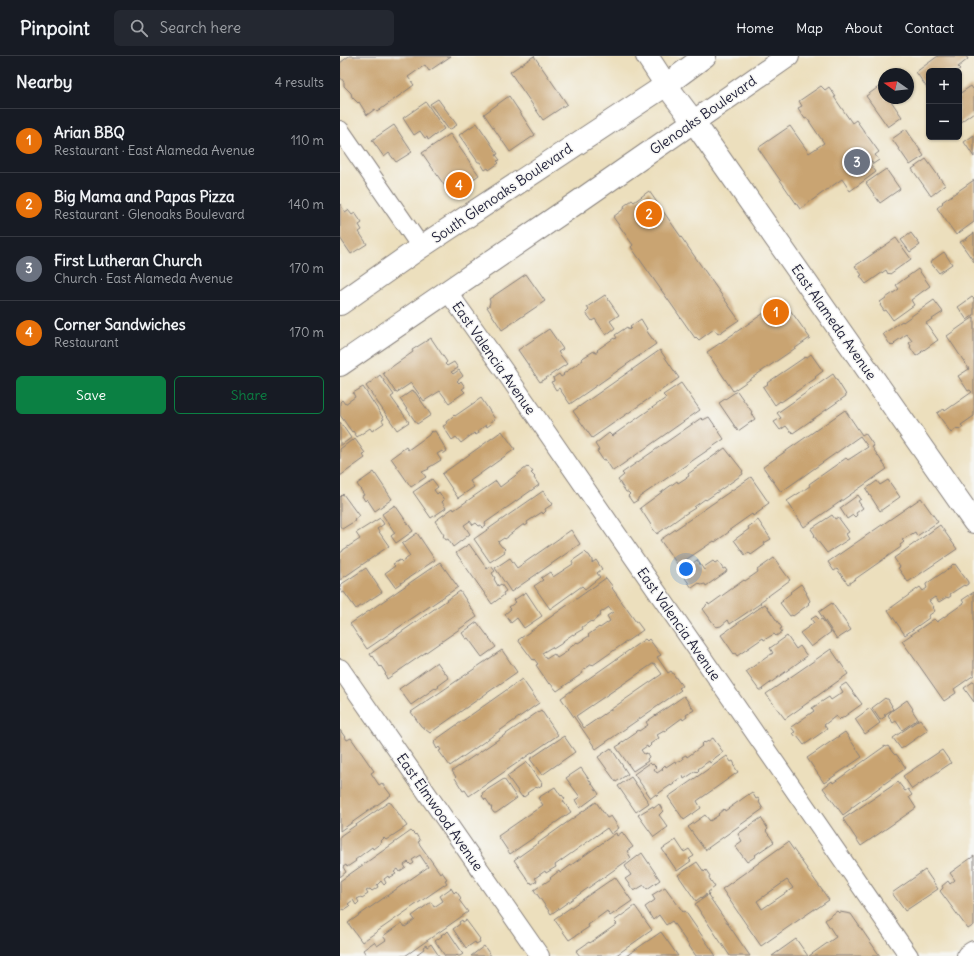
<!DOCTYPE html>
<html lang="en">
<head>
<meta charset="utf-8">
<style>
	:root { --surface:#171b24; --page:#242831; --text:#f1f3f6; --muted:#9ea1a6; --line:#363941; --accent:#0b8043 }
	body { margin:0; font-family:Delius,sans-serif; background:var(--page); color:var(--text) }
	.controls { position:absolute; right:12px; top:12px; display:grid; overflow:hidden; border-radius:6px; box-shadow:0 1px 3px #0004 }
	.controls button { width:36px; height:36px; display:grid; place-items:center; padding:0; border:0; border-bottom:1px solid var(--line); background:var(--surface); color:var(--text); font:20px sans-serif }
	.compass { position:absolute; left:538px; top:12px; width:36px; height:36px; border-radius:50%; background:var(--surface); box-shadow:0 1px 3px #0004; rotate:284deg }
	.you { position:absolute; left:346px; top:513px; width:14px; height:14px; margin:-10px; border:3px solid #fff; border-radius:50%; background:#1a73e8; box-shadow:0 0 0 6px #1a73e833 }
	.badge { display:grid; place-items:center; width:26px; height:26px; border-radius:50%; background:var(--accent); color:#fff; font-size:13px; font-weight:700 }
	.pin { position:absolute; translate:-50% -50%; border:2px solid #fff; box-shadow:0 1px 4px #0006 }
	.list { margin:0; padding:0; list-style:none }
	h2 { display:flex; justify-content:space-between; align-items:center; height:52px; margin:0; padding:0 16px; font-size:17px }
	h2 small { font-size:13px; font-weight:400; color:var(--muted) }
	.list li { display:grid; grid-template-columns:26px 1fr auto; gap:12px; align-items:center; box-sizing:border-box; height:64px; padding:0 16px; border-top:1px solid var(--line) }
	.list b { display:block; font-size:15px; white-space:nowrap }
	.list p { margin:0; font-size:13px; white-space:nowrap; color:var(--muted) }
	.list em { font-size:13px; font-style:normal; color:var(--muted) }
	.actions { display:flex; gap:8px; padding:12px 16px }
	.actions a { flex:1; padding:9px 0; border:1px solid var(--accent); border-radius:6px; text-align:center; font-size:14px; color:var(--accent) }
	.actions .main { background:var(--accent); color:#fff }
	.icon { flex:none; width:22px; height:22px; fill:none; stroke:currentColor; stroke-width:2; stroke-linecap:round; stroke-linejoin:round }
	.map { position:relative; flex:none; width:634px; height:900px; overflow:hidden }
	header { display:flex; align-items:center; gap:24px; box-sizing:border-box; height:56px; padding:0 20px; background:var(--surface); border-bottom:1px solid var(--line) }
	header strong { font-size:19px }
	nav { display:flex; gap:22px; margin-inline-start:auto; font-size:14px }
	.search { width:280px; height:36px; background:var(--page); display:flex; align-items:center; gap:10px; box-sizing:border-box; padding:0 14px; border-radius:6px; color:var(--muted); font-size:15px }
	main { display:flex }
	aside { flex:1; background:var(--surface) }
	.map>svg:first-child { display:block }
</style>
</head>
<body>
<header>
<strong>Pinpoint</strong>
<div class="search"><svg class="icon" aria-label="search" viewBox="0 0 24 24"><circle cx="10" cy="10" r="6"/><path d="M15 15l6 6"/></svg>Search here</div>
<nav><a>Home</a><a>Map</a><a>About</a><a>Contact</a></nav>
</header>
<main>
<aside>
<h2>Nearby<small>4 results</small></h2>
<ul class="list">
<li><span class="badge" style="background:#e8710a">1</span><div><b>Arian BBQ</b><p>Restaurant · East Alameda Avenue</p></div><em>110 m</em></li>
<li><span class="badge" style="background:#e8710a">2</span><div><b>Big Mama and Papas Pizza</b><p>Restaurant · Glenoaks Boulevard</p></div><em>140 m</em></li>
<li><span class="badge" style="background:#6b7280">3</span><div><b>First Lutheran Church</b><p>Church · East Alameda Avenue</p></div><em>170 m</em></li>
<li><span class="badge" style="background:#e8710a">4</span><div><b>Corner Sandwiches</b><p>Restaurant</p></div><em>170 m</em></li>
</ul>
<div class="actions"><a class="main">Save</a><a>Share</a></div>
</aside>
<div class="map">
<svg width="634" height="900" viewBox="0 0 634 900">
	<rect width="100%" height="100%" fill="#f6f6f2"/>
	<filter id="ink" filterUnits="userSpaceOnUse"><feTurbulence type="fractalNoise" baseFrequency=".025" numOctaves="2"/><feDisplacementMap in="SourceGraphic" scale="8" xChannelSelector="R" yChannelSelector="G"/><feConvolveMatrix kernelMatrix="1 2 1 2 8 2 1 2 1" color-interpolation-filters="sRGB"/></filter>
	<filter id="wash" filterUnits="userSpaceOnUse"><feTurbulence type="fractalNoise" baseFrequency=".012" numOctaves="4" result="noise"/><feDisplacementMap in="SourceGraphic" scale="16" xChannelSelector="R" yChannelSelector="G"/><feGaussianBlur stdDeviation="0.9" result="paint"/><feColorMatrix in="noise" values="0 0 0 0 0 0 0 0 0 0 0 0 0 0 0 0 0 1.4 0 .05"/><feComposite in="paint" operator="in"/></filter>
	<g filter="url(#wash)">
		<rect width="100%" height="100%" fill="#ecdfbd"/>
		<g id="blocks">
			<g fill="#c9a472" fill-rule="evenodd">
				<polygon points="9,0 111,0 89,15 85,9 68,21 74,29 37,56 35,53 27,59 19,46 18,47 12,41 11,37 4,30 4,26 0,21 0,7"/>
				<polygon points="194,0 227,48 203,64 170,16"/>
				<polygon points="598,0 626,0 628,3 618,11 620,13 617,15 589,15 589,31 587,32 576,16"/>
				<polygon points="481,30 485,34 489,31 496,41 494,41 512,67 516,64 539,96 535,99 539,104 533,108 530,103 528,105 536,116 510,135 502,123 460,153 418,92 450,70 469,97 484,87 467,62 465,63 458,52 462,50 459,45"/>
				<polygon points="540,30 544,35 544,42 549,42 562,61 548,71 526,40"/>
				<polygon points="631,30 633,33 634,32 634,56 619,67 619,38"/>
				<polygon points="169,40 195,79 170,96 144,58"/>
				<polygon points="98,43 117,69 109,74 90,48"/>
				<polygon points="86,46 104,73 88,84 87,81 85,82 80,75 74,79 63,62"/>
				<polygon points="137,67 158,98 156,99 160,104 157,105 159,107 149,114 148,112 145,114 140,106 138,106 119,79"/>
				<polygon points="54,69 72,96 56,106 49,97 44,101 32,84"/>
				<polygon points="566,73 584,100 570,109 552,83"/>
				<polygon points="110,78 139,119 111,139 82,97"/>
				<polygon points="634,79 634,101 624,86"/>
				<polygon points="586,103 605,129 591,140 572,113"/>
				<polygon points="546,113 560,133 540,147 526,127"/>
				<polygon points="634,124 634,166 616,179 597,152 603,147 602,146"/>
				<polygon points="309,135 399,264 378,278 374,273 359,284 356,281 355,282 291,191 293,189 273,161 285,152 284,150 292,144 294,146"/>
				<polygon points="0,148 5,156 8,154 12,159 15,157 22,167 19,169 22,174 19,176 27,188 11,198 0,182"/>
				<polygon points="571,177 580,189 570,196 561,184"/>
				<polygon points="634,177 634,206 620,186 628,182 627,182"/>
				<polygon points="556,182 571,203 550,218 549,217 548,218 546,214 526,228 520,220 522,219 515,210"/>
				<polygon points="604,196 612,208 599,217 590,206"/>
				<polygon points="578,213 590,230 571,244 574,249 553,264 546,254 544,255 540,249 541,248 540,246 559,233 556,229"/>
				<polygon points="186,218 205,245 162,274 147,251 149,250 150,245 149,243"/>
				<polygon points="265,239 279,259 270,265 275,272 266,279 255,263 252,265 246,257 249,254 247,251"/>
				<polygon points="632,241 634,243 634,259 627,264 618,251"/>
				<polygon points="443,244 470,282 393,335 367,296"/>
				<polygon points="594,244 603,256 586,267 598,284 581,296 582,296 576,300 570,291 571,290 569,287 572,285 567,278 554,287 555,288 553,290 552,289 551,290 543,278 562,265 563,266"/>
				<polygon points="634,261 634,360 621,369 623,371 619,374 617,372 611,377 597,357 604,353 605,355 632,336 630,334 628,335 618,320 629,313 607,280"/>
				<polygon points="301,263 307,273 306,274 316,288 230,348 219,332 216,334 211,326 214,325 213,322 219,318 221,321 224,319 223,318 243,304 241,303 254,295 255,297 258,295 257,294 274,282 274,283 277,282 275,279 287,271 289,274 291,272 290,271"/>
				<polygon points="209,273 223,293 218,296 227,308 200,326 178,294"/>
				<polygon points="91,282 107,306 105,308 107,310 114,306 118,312 111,316 113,318 119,314 123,320 117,325 119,327 121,325 125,331 122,333 125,336 109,347 100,335 84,345 71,327 56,337 43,317 73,296 72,294"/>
				<polygon points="320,294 339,322 252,382 233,355"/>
				<polygon points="471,298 483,315 475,321 476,322 441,346 440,345 435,349 423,331 428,328 427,327 465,301 466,302"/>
				<polygon points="493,318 505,337 506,340 453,377 451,375 450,375 446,370 440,374 434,366 441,362 437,357"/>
				<polygon points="40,319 54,339 51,341 69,366 57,374 26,330"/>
				<polygon points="341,327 360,354 273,415 265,403 263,404 257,395 259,394 255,388 269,377 272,380 326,342 323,339"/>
				<polygon points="23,331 44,363 42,364 44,367 32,375 30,372 17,381 13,375 12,376 0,359 0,346 2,344 5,348 15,341 13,337"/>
				<polygon points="73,334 74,336 75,336 91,359 77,368 60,343"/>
				<polygon points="397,335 412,356 411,357 415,363 398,375 379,347"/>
				<polygon points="141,342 155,363 150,366 151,368 147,371 146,369 138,375 139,377 136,379 134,377 121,387 116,381 112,384 103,370 107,368 106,366 112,361 114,359 115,360"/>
				<polygon points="505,354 522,379 525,377 534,390 532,391 547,413 464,471 447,445 470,430 469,428 506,402 508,404 528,391 520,380 441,436 423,411"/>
				<polygon points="369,361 384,383 298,442 298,444 293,447 288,440 290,438 288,436 286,436 278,424 284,419 282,417 361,362 363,364"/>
				<polygon points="0,366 11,382 0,390"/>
				<polygon points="92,375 93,376 95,375 107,395 103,398 102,395 97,398 101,404 88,412 89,413 82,416 86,421 71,431 51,402 66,391 68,394 89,379 89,378"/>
				<polygon points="162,375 175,393 130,425 134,431 118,442 102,418"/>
				<polygon points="15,383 25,397 22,398 25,402 0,420 0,393 12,384 13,385"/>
				<polygon points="385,392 403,415 402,416 403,418 366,444 365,443 354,451 355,452 342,460 317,478 310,469 311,469 300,452 337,425 338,427 349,420 348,418"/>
				<polygon points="187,411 188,412 189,411 193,416 191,417 195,421 194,422 199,429 145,467 146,469 142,472 141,469 139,470 136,467 133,469 130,465 124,469 130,478 113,491 108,483 106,484 103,480 104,479 95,465 113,452 114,454 156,425 160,431"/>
				<polygon points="34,416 52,443 35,455 27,443 25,445 22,440 24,439 17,428"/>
				<polygon points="411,421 429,447 422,452 423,453 413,460 412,458 388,475 389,476 375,486 374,485 338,509 320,484"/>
				<polygon points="92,423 98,431 94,434 97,438 99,436 104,444 102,446 106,452 91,462 73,436"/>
				<polygon points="548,424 560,441 540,455 526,433 537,425 540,429"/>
				<polygon points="203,435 213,448 205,453 206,455 203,458 202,456 187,466 188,468 185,470 184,468 168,480 168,481 165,483 164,482 158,486 162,491 163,491 165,493 164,494 165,496 150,506 134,483"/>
				<polygon points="3,438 19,460 14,464 15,465 2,473 0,470 0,441"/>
				<polygon points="518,439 521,443 518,445 523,452 516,457 517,459 515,461 513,459 507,463 500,452"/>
				<polygon points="581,442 598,466 577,480 575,476 562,484 564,486 560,489 561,491 508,528 497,513 494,515 488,506"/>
				<polygon points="55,449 73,475 56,487 51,480 55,477 42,458"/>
				<polygon points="492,459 495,463 498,461 509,476 506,478 509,483 487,497 474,480 475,479 471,473"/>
				<polygon points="40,462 44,468 37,473 49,490 0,524 0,497 3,495 3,494 20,483 16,477"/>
				<polygon points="418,464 431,483 424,487 425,489 411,499 409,496 405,499 394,484 409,473 408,471"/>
				<polygon points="600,469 617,493 568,526 558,512 560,511 554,502"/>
				<polygon points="231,474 240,488 171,536 155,512 170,502 177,512"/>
				<polygon points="77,477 95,504 55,531 45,517 55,510 53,508 60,504 62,506 70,500 62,488"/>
				<polygon points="129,488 147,513 151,510 155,515 152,517 155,522 154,523 158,530 161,528 166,535 163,537 164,539 152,548 116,497"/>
				<polygon points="245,496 247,498 249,499 252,504 252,507 256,504 262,513 257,517 260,521 245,533 242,530 210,553 194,530 203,524 201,522 210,516 213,521 233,508 232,505"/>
				<polygon points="434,502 450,524 420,546 421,547 396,564 390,568 388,564 381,570 376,571 363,553 366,550 366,549 368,547 369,549 404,524 405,525 418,516 417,514"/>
				<polygon points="357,504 364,514 366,513 364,511 373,505 375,507 378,505 383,513 385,512 387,515 386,515 386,516 366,530 365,528 361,529 359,527 352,532 341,516"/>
				<polygon points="100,506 118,531 27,593 10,568"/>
				<polygon points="613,508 614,509 615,508 628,526 628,528 625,530 624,529 610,538 611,540 608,542 607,541 599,546 595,541 589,545 594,551 593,552 595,555 588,560 589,562 565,579 548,554 580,531 583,535 587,532 586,529 586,528 611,511 611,510"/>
				<polygon points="26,512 42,536 16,553 4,536 2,537 0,533 1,531 0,529"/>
				<path d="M266,522l7,9 -1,1 24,34h1l6,8 -50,35 -1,-1 -10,7 1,2 -26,18 -7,-8 -1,1 -13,-19 2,-1 -4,-5 -1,1 -15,-20zM269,551l4,5 -6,4 3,5 -10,7 -1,-1 -11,8 1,1 -11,7 -1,-1 -10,8 1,1 -11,7 -3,-4 -8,5 -4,-6 10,-6 1,2 11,-7 -1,-1 10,-7v1l10,-6 -1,-2 9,-6 1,1 9,-7 -1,-2z"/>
				<polygon points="461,528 467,537 466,537 470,545 468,547 469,548 453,560 452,559 450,560 440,547 443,545 442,544 451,537 450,536"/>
				<polygon points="120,535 137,561 47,623 45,618 46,618 41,610 40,611 33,600 32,601 30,598"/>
				<polygon points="186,536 202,560 184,572 177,562 171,567 165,558 171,553 169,551 176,546 174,544"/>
				<polygon points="634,536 634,619 614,633 616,637 604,645 562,585 594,563 597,566 624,547 622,544"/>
				<polygon points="492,547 511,574 497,583 479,556"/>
				<polygon points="425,548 442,572 440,573 442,576 436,580 434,578 424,584 423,582 397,600 395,597 394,598 381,579"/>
				<polygon points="476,560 480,564 482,563 491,576 471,591 460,577 474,567 471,563"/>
				<polygon points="137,566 156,591 142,601 128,582 126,583 122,577"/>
				<polygon points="447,580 456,593 460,590 467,600 422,633 423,633 421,634 419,634 406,616 414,610 433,597 430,592"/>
				<path d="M305,583l2,2 2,-2 12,16 -4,2 11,16 3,-2 11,15 -3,2 2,2 -85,59 -35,-51zM314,607l8,11 -78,54 -8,-12z"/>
				<polygon points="491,593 508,618 445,663 426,638"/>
				<polygon points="162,594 177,616 90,677 81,670 71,656"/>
				<polygon points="97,606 109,622 98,630 99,631 96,633 95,632 71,649 59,633"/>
				<polygon points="182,623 199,647 110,710 99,695 101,694 99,691 97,693 94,687 95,686 94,685"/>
				<polygon points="634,625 634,646 624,632"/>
				<polygon points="506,627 522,648 501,663 501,662 499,664 496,660 484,669 487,673 464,689 457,680 456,681 453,677 455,676 451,671 474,655 472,652 489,641 491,644 503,636 500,631"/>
				<polygon points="344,640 354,654 346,659 347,661 343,664 342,662 327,673 328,674 325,676 324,675 317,679 319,682 310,688 311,689 308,692 307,690 301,694 304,698 307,697 309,701 307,703 308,705 293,715 276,691 281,688 280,687 283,685 283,686 296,677 295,676 298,674 299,675 308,669 306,666"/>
				<polygon points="545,642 546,643 548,643 552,650 551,650 553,653 544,659 546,660 540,664 532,652"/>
				<polygon points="567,644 573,653 572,654 578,663 562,674 556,665 553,667 548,659 550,657 550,656"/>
				<polygon points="530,652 540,667 525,678 515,663"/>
				<polygon points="201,654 218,679 129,740 125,734 123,735 115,722 116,721 112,715"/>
				<polygon points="580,663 588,674 561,693 553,682"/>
				<polygon points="0,674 7,684 11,682 34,715 31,717 39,729 42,727 51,739 0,775"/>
				<polygon points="505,676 522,701 484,727 467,702"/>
				<polygon points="224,680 235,696 202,719 190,703"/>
				<polygon points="373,682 383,696 372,704 373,705 370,707 369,705 358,713 359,714 357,716 356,715 344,723 343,720 333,727 334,728 331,730 331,729 319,737 319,738 317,740 316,738 311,742 294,718 310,707 312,709 313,708 316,711 314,713 317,717 323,713 322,712 325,709 326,711 335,705 336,707 343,703 342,701 346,699 347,701 362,690 361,689 364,686 365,687"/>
				<polygon points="545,690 546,691 548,690 553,697 555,699 556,698 566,712 511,752 511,753 503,759 483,732 492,725 493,727"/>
				<polygon points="271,692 288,718 276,726 258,701"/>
				<polygon points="602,694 611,707 572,733 563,720"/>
				<polygon points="387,700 391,706 393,705 395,709 394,710 398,716 357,745 361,752 344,764 328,741"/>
				<polygon points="187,706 202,727 201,728 202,729 197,732 196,731 187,737 188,738 184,741 183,740 182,741 167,720"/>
				<polygon points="241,712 259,738 240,752 235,744 240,741 226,722"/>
				<polygon points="291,721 309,747 296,756 278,730"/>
				<polygon points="164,723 177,742 156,757 154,757 151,753 152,752 146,743 145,744 142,740 143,739 142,737"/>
				<polygon points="558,726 565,735 568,733 572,739 569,741 576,752 521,790 503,763"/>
				<polygon points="215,731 221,740 222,739 225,743 223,745 231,756 170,798 158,780 203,749 198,742"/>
				<polygon points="412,736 416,743 418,742 420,745 419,746 423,753 365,794 348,771 365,759 370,765 379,759 378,758 384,753 385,755"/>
				<polygon points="49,746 50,747 51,747 67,770 46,784 44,782 41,785 42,786 33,793 32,791 15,804 16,805 7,811 6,809 3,811 6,816 0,821 0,780"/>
				<polygon points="256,746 267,762 271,760 279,772 271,778 267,772 215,809 216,811 206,817 205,815 195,822 197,825 192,828 191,826 190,827 174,804"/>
				<polygon points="319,748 323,755 319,759 328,771 314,781 298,759 313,750 314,752"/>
				<polygon points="421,762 428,773 426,775 434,786 415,799 416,800 407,806 395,790 402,785 398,778"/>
				<polygon points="71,775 75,779 76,778 80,785 78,786 100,817 102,816 107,823 105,824 107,827 22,886 8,867 88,811 80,799 72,804 74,807 71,809 68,806 64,809 66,812 60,816 58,813 54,816 56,818 49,822 48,820 44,823 46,827 44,829 41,825 37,829 38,831 32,835 30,833 26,835 28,838 22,842 21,841 17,843 19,846 16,849 13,844 8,848 10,850 4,854 3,853 0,855 0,825"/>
				<polygon points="282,776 293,791 287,795 291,802 211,858 194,834 211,823 210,822 219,815 220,817 276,777 277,780"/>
				<polygon points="336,784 344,796 349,793 354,800 349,803 351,805 337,815 322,793"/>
				<path d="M448,786l41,58 -13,9v-1l-55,38 -39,-57zM447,824l6,8 -31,21 -5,-8z"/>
				<polygon points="302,797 320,824 307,833 304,829 294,835 285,823 291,819 285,810"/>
				<polygon points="634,800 634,869 628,873 600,835 603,832 602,830 608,825 610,828 615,824 610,817"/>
				<polygon points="357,806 364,816 366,814 370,820 369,822 375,831 368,836 369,838 368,839 410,900 390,900 355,848 367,840 366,838 365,840 362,842 361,841 356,845 338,819"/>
				<polygon points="585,814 598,833 565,855 552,837"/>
				<polygon points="275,821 292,845 270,860 267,855 248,869 249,871 229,884 214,863"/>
				<polygon points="325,831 343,856 345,855 376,900 356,900 332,865 326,869 319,859 313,864 305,851 315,844 312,839"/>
				<polygon points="111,832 114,837 116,835 121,842 119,844 128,856 65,900 27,900 23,894 34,886 37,890 46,884 43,880 62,867 65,871 75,864 72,860 91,846 94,851 103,845 100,840"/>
				<polygon points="295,850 312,874 275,900 240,900 236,895 249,886 250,887 277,868 274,865"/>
				<polygon points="497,855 499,857 500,856 511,858 540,900 469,900 496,881 485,864"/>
				<polygon points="122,864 123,866 126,864 140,883 139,884 140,886 136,888 135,886 126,892 113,873 120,868 119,866"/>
				<polygon points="108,875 122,896 121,896 123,898 120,900 118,900 117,899 116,900 105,900 95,885 102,880 101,879 104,877 105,878"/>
				<polygon points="321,876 338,900 286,900"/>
				<polygon points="456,883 468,900 432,900"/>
				<polygon points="91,888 99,900 79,900 77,898 84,893 83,891 86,889 87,891"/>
				<polygon points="144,890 151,900 131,900"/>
			</g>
		</g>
	</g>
	<g filter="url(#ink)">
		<use href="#blocks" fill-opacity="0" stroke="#87807c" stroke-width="1"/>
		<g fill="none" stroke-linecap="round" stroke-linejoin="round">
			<g stroke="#87807c" stroke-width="20">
				<g id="street">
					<polyline points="0,74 81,191"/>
					<polyline points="108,236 163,313 569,900"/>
					<polyline points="0,612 200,900"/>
				</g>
			</g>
			<g stroke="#87807c" stroke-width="24">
				<g id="secondary">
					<polyline points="307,0 326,29 354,66 634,466"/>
					<polyline points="0,248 81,191 326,29 365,0"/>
					<polyline points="0,309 235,148 448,0"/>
				</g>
			</g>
			<g stroke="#87807c" stroke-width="24">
				<polyline id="primary" points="628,900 634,896"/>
			</g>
			<use href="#street" stroke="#fff" stroke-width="18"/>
			<use href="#secondary" stroke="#fff" stroke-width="22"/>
			<use href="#primary" stroke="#fff" stroke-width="22"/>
		</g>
	</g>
	<g text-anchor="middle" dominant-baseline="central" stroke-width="3" stroke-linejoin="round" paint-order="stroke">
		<g font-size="14" fill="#22223b" stroke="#f6f6f2">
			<text transform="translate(363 59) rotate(-35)">Glenoaks Boulevard</text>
			<text transform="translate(162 137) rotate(-34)">South Glenoaks Boulevard</text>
			<text transform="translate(494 266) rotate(55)">East Alameda Avenue</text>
			<text transform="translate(154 302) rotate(55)">East Valencia Avenue</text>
			<text transform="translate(339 568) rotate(55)">East Valencia Avenue</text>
			<text transform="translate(100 756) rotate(55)">East Elmwood Avenue</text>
		</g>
	</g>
</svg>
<div class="controls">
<button>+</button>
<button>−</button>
</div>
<svg class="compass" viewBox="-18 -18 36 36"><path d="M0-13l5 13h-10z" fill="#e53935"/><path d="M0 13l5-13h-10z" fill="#9ea1a6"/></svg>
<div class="you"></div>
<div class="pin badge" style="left:436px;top:256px;background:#e8710a">1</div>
<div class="pin badge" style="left:309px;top:158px;background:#e8710a">2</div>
<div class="pin badge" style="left:517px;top:106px;background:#6b7280">3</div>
<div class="pin badge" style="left:119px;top:129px;background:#e8710a">4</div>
</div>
</main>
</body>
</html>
